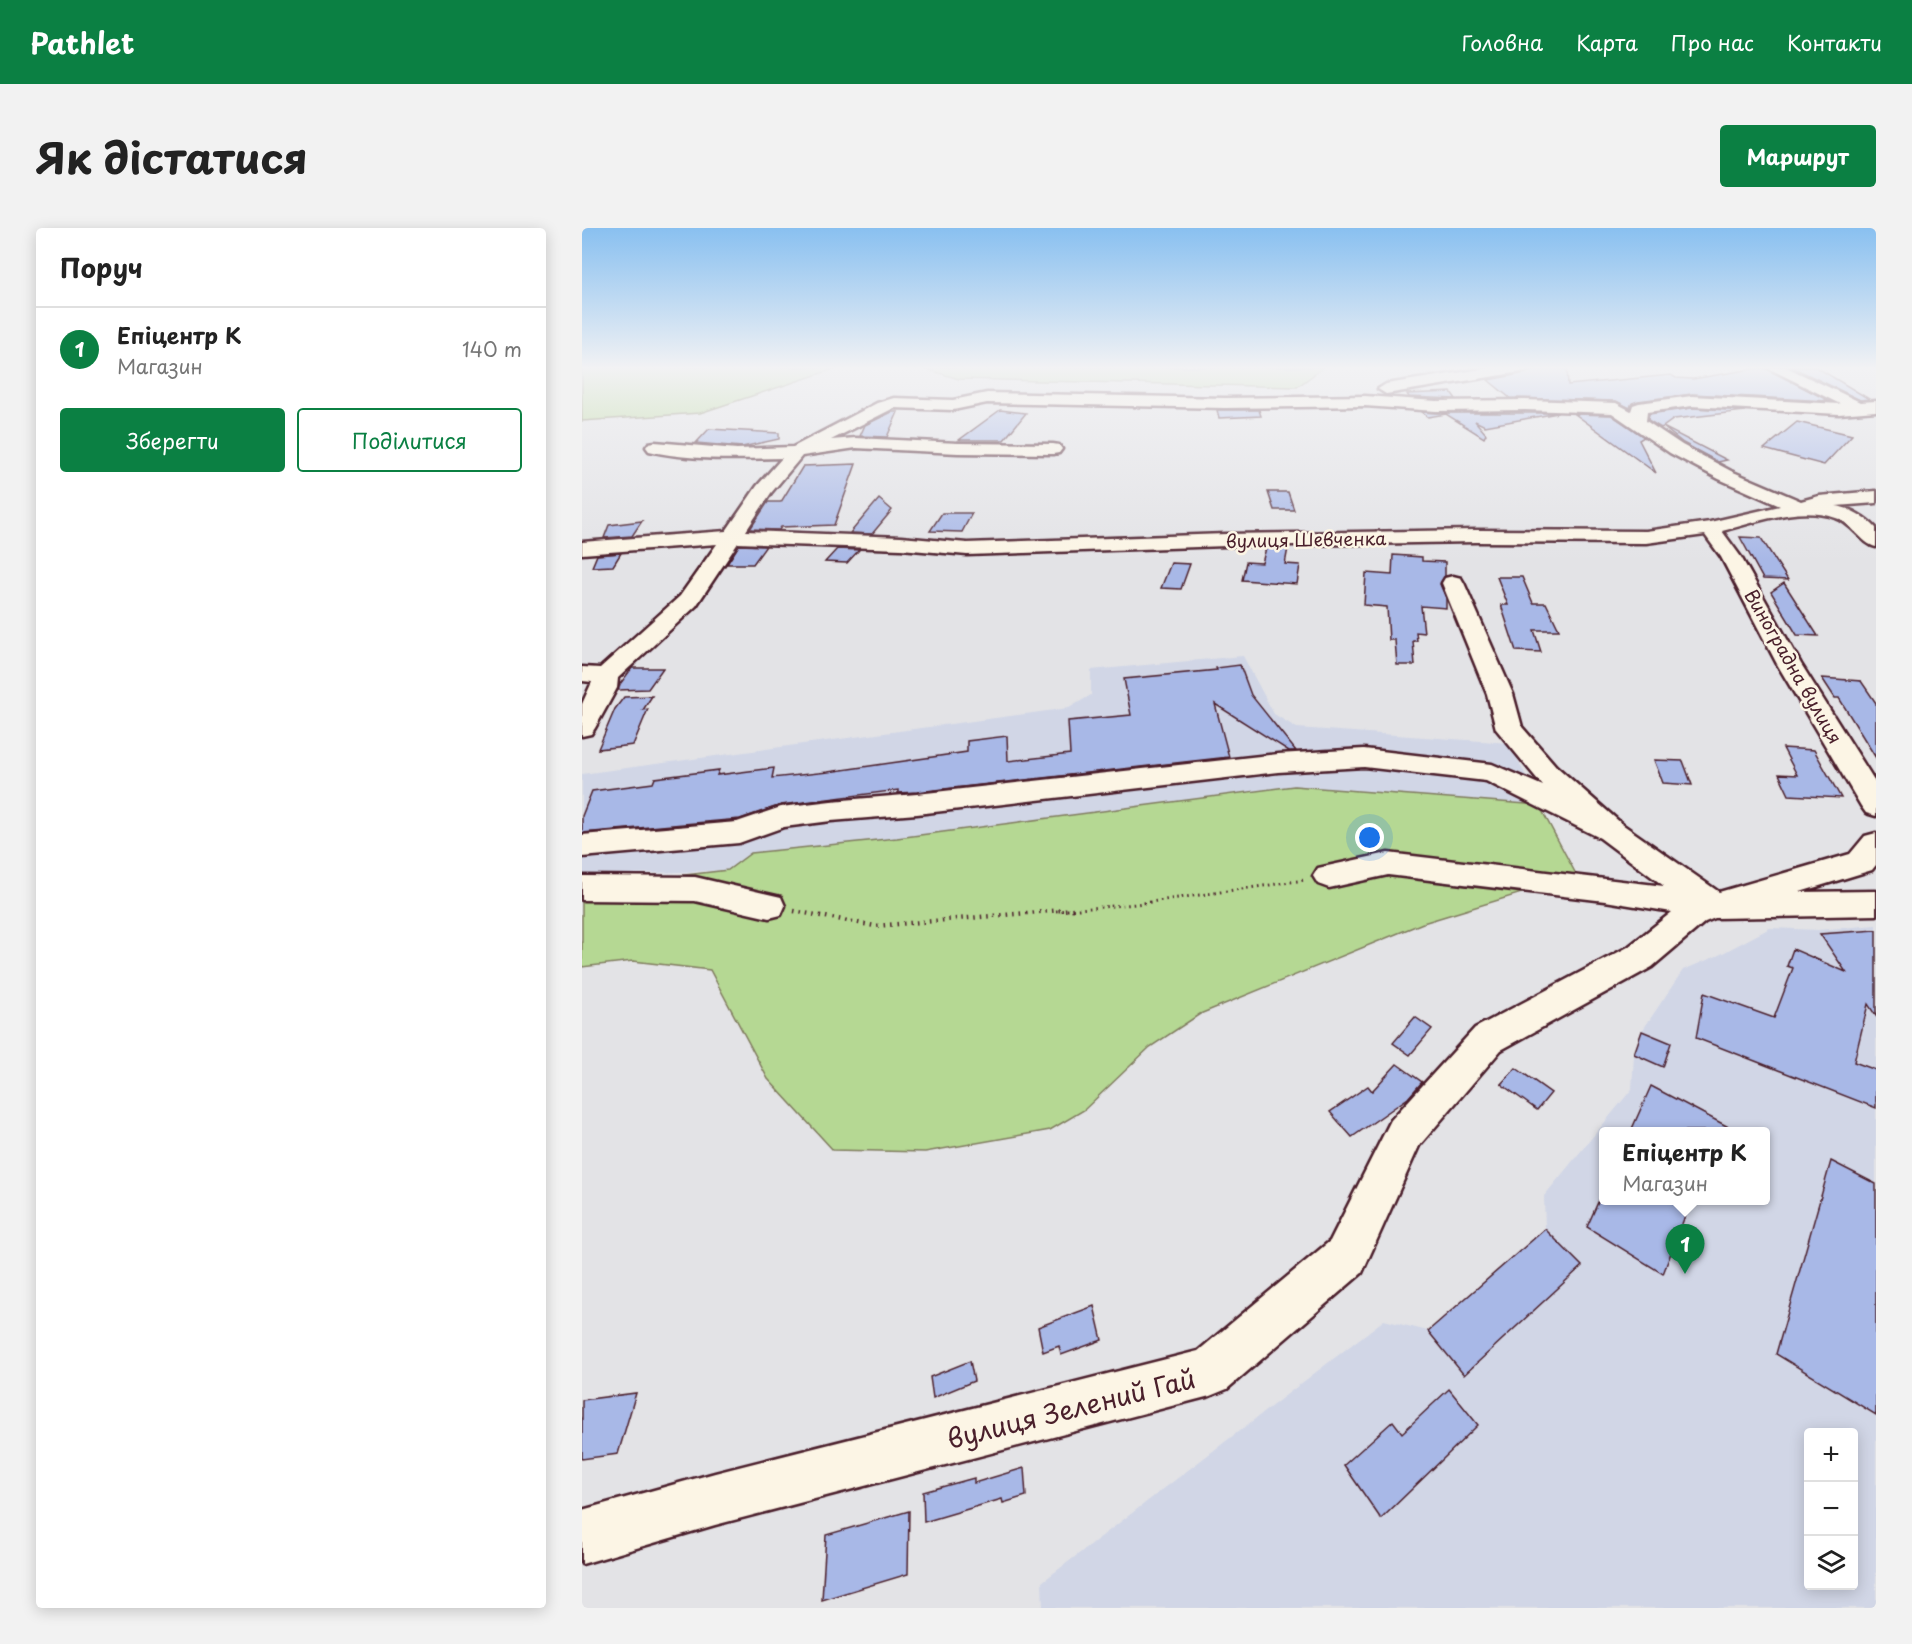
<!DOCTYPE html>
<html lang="uk">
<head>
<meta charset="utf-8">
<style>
	:root { --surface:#fff; --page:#f2f2f2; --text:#222; --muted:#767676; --line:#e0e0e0; --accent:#0b8043 }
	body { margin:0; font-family:"Playpen Sans",sans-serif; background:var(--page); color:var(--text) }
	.controls { position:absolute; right:18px; bottom:18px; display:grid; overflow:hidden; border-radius:6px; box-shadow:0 3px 15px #0003 }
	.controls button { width:54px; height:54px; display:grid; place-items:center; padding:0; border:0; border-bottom:2px solid var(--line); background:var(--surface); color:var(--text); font:30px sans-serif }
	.you { position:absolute; left:788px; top:610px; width:21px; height:21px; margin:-15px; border:4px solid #fff; border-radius:50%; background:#1a73e8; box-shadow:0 0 0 9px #1a73e833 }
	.badge { display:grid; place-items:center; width:39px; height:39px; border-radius:50%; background:var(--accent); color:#fff; font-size:20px; font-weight:700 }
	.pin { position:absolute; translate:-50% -50px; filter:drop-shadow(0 2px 3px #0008) }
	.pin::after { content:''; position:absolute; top:32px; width:21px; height:18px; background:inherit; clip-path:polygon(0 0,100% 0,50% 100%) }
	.popup { position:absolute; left:1017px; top:899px; width:171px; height:78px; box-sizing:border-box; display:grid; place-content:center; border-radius:6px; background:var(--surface); filter:drop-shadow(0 2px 4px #0005); font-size:20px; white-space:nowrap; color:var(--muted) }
	.popup b { font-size:22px; color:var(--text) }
	.popup::after { content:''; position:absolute; left:50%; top:100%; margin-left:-12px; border:12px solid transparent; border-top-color:var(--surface) }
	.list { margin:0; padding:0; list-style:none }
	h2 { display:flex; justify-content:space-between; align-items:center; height:78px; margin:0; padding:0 24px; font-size:26px }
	h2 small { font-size:20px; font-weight:400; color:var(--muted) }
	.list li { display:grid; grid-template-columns:39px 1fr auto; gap:18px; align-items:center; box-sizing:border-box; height:84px; padding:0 24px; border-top:2px solid var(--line) }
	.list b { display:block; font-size:22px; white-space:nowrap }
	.list p { margin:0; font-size:20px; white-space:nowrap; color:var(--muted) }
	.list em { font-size:20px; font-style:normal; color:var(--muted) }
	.actions { display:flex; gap:12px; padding:18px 24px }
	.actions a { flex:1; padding:14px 0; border:2px solid var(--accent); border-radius:6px; text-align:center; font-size:21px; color:var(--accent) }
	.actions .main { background:var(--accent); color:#fff }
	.icon { flex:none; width:33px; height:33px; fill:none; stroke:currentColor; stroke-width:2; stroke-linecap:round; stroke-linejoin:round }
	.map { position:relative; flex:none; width:1294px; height:1380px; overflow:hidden; border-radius:6px }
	header { display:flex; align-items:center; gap:36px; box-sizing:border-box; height:84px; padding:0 30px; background:var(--accent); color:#fff }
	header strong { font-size:28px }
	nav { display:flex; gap:33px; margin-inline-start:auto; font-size:21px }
	.intro { display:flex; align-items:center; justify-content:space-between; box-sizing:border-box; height:144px; padding:0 36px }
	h1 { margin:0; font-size:42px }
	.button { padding:15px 27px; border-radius:6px; background:var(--accent); color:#fff; font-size:21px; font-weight:700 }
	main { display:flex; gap:36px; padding:0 36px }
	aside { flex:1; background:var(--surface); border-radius:6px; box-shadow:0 3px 15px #0003 }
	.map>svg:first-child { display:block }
</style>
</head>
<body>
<header>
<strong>Pathlet</strong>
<nav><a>Головна</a><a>Карта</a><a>Про нас</a><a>Контакти</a></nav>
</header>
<div class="intro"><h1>Як дістатися</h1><a class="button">Маршрут</a></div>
<main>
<aside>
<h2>Поруч<small></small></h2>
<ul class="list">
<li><span class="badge">1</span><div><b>Епіцентр К</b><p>Магазин</p></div><em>140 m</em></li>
</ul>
<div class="actions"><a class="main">Зберегти</a><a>Поділитися</a></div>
</aside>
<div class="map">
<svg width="1294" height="1380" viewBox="0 0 1294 1380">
	<rect width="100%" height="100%" fill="#e3e3e6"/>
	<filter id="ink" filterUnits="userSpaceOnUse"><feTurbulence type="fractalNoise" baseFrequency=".0167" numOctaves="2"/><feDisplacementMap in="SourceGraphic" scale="12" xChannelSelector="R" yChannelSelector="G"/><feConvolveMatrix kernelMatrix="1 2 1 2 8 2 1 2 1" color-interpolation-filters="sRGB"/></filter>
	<g filter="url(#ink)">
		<g fill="#d1d6e6" fill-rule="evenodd">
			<polygon points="661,428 692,486 715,500 927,515 959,577 712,558 315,610 169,625 146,642 0,648 0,546 487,480 509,467 509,442"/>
			<path d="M1294,697v683h-833l-1,-26 342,-262 44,11 117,-102 -1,-33 88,-107 2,-35 8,-23 41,-61 36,-15 51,-27 48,2zM1022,904h162v68h-162zM1226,1204h46v154h-46z"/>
		</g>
		<g fill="#b5d893" stroke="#807c5f" stroke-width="1.5">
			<polygon points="0,139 258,139 118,185 0,193"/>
			<polygon points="337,139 742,139 715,159 377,151"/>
			<polygon points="712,558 957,577 995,648 841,695 618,786 568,819 502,882 468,902 343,924 251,922 186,851 128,742 51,733 0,739 0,659 146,642 169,625 315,610"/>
		</g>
		<g fill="#a8b8e7" stroke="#4a1f2b" stroke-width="1.5">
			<polygon points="953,139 985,139 986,157 1089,147 1094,150 1111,151 1182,139 1247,173 1110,166 1056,173 1050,175 1048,180 1034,173 928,170 906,152 944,145"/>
			<polygon points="1210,139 1234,139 1287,171 1278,172"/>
			<polygon points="869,164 874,171 827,169 825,166"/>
			<polygon points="1110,180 1163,183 1092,191 1081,199 1145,232 1136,234 1101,215 1081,199 1079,200 1066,192 1067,186"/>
			<polygon points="418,182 444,185 422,212 377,212"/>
			<polygon points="635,182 677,182 679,188 637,190"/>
			<polygon points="310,184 316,184 305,209 278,208 283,197"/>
			<polygon points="839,184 854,185 976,185 903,198 893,193 904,206 902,210 864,186 846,189"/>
			<polygon points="993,186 1029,187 1062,209 1057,212 1074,245"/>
			<polygon points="1215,194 1270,207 1242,237 1182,221"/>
			<polygon points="127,201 197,205 197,211 160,219 114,215"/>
			<polygon points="274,236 252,297 199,299 197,302 168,301 186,274 199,274 221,238"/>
			<polygon points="686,264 706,264 712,282 692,282"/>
			<polygon points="297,271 310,282 290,306 268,305"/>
			<polygon points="360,285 390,285 380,304 348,303"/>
			<polygon points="60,293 50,308 22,310 27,297"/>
			<polygon points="1158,309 1179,310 1206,352 1181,351"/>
			<polygon points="157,317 184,318 171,336 145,336"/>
			<polygon points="684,320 706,320 703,336 718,337 715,356 660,352 664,334 680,335"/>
			<polygon points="255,321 277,322 265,335 243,334"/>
			<polygon points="39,325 31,338 10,339 15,327"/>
			<polygon points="811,327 840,329 840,333 863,334 863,348 858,356 864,370 864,380 839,378 842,405 834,404 835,413 831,413 833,437 815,437 813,412 807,412 805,379 782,377 784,345 810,347"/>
			<polygon points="589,335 608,336 599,361 579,360"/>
			<polygon points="915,349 940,349 951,375 964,375 977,402 952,402 959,424 934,423 919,377 926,377"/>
			<polygon points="1202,355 1236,408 1215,407 1189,364"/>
			<polygon points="658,437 669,467 714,523 707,523 633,476 647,529 335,564 316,565 316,562 199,577 158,591 0,605 0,588 10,563 71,555 73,550 137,542 135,547 192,540 190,550 246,544 385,524 385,513 425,508 426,533 488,526 486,493 549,487 542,451 635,442 634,440"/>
			<polygon points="50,440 81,440 66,461 36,462 38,456"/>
			<polygon points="1240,450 1279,453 1294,475 1294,530 1257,470 1253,470"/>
			<polygon points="70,468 61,482 66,481 51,517 16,521 33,481 42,469"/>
			<polygon points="1201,520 1232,522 1259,570 1207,567 1197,546 1215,547"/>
			<polygon points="1072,532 1101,533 1110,557 1081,555"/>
			<polygon points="1294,702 1294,788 1286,776 1272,834 1294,842 1294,880 1114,810 1122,765 1192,790 1211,740 1205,738 1211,721 1264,744 1238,706"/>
			<polygon points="833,789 850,801 828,827 811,815"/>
			<polygon points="1060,803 1089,815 1081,839 1052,826"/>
			<polygon points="815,836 840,854 826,870 770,909 748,884 786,858 790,863"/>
			<polygon points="934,840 969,865 955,882 919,856"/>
			<polygon points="1069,858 1154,903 1049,903"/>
			<polygon points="1249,933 1294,956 1294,1187 1194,1126"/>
			<polygon points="1017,972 1109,972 1081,1046 1005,999"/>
			<polygon points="963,1001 1000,1038 882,1147 846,1103"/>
			<polygon points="512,1078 520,1112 479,1127 477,1118 461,1124 456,1099"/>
			<polygon points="388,1133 392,1153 351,1170 348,1149"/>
			<polygon points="867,1161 896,1197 799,1291 762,1237 811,1193 820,1205"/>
			<polygon points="54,1165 36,1226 0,1231 0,1172"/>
			<polygon points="442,1240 444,1268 421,1275 420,1271 342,1294 341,1264 392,1250 392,1255"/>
			<polygon points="327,1283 326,1346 240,1372 244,1307"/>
		</g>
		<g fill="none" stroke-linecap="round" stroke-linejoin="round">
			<g stroke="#4a1f2b" stroke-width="5">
				<g id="minor">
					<polygon points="913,139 951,139 944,143 804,166 796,161 804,156"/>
					<path d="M1184,139h20l74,35 16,-1v10l-37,3 -147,-8 -45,6 -1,9 36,24 49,26 70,30 18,-5 57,-5v12l-40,3c14,2 30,11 40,22v19c-14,-3 -24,-24 -40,-29 -37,-13 -78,4 -114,13l19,26 60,107 75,119v33l-10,-3 -5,-7 -84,-142 -56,-107 -16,-22 -59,8 -170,-1 -250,4 -259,9 -66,-6 -163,-6 -42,63 -78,72 -1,10 -22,40 -4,6 -9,2v-32l10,-22 -10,-1v-14l18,1 80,-72 37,-52 -135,10v-12l144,-11 31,-45 25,-28c-44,1 -90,3 -133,-7l-3,-4 3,-4 6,-1 82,7 56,-2 84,-44 17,-5 59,2 34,-7 238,5 140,-2 71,5 89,-1 91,3 15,8 2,-6 6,-2 53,-7 148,8zM405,175l238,5 140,-2 71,5 89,-1 87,3 58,40 49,26 61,27 -70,16 -64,9 -170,-1 -250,4 -259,9 -66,-6 -155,-6 25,-38 31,-37 54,-8 102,5 95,1 6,-1 3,-4 -3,-4 -6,-1 -95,-1 -102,-5 -25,2 63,-32 59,2z"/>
					<polygon points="871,348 879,350 882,355 931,466 940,499 974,538 1040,596 1137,664 1268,626 1283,608 1294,605 1294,637 1290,642 1218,664 1294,663 1294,687 1133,690 1123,694 1070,739 919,822 837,918 780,1045 645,1161 628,1168 133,1297 0,1336 0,1282 133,1245 616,1123 748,1013 809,892 893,800 1046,719 1090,684 1023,673 806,647 747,660 736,656 731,648 736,640 806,625 1082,658 1018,610 904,553 782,539 696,544 335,586 249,593 202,599 157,615 0,629 0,607 155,594 199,579 249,573 335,566 696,526 782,521 910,536 961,558 914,501 905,466 860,355 863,350"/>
					<polygon points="0,648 113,649 199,669 203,678 199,687 187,690 113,673 0,672"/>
				</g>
			</g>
			<polyline stroke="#4a1f2b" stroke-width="3" stroke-dasharray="1.5 4" stroke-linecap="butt" points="474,683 554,676 723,652"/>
			<polyline stroke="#4a1f2b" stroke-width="4.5" stroke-dasharray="1.5 5" stroke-linecap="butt" points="212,683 293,698 492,681"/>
			<use href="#minor" fill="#fcf5e5" fill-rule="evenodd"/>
		</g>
	</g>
	<linearGradient id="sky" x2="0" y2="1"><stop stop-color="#89c0f0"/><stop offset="0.42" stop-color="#f2f2f4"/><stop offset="1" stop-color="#f2f2f4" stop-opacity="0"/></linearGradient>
	<rect width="1294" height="333" fill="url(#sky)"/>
	<g text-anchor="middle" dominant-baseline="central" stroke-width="5" stroke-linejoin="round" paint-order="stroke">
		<g font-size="18" fill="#4a1f2b" stroke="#fcf5e5">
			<text transform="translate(724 311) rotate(-1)">вулиця Шевченка</text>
			<text transform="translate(1212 438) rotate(60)">Виноградна вулиця</text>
		</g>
		<g font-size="26" fill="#4a1f2b" stroke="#fcf5e5">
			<text transform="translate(489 1180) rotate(-14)">вулиця Зелений Гай</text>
		</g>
	</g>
</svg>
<div class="controls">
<button>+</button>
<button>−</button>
<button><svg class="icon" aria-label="layers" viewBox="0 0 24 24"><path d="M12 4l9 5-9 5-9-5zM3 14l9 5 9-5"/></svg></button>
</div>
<div class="you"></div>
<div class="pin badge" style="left:1103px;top:1046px">1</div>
<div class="popup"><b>Епіцентр К</b>Магазин</div>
</div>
</main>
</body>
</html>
